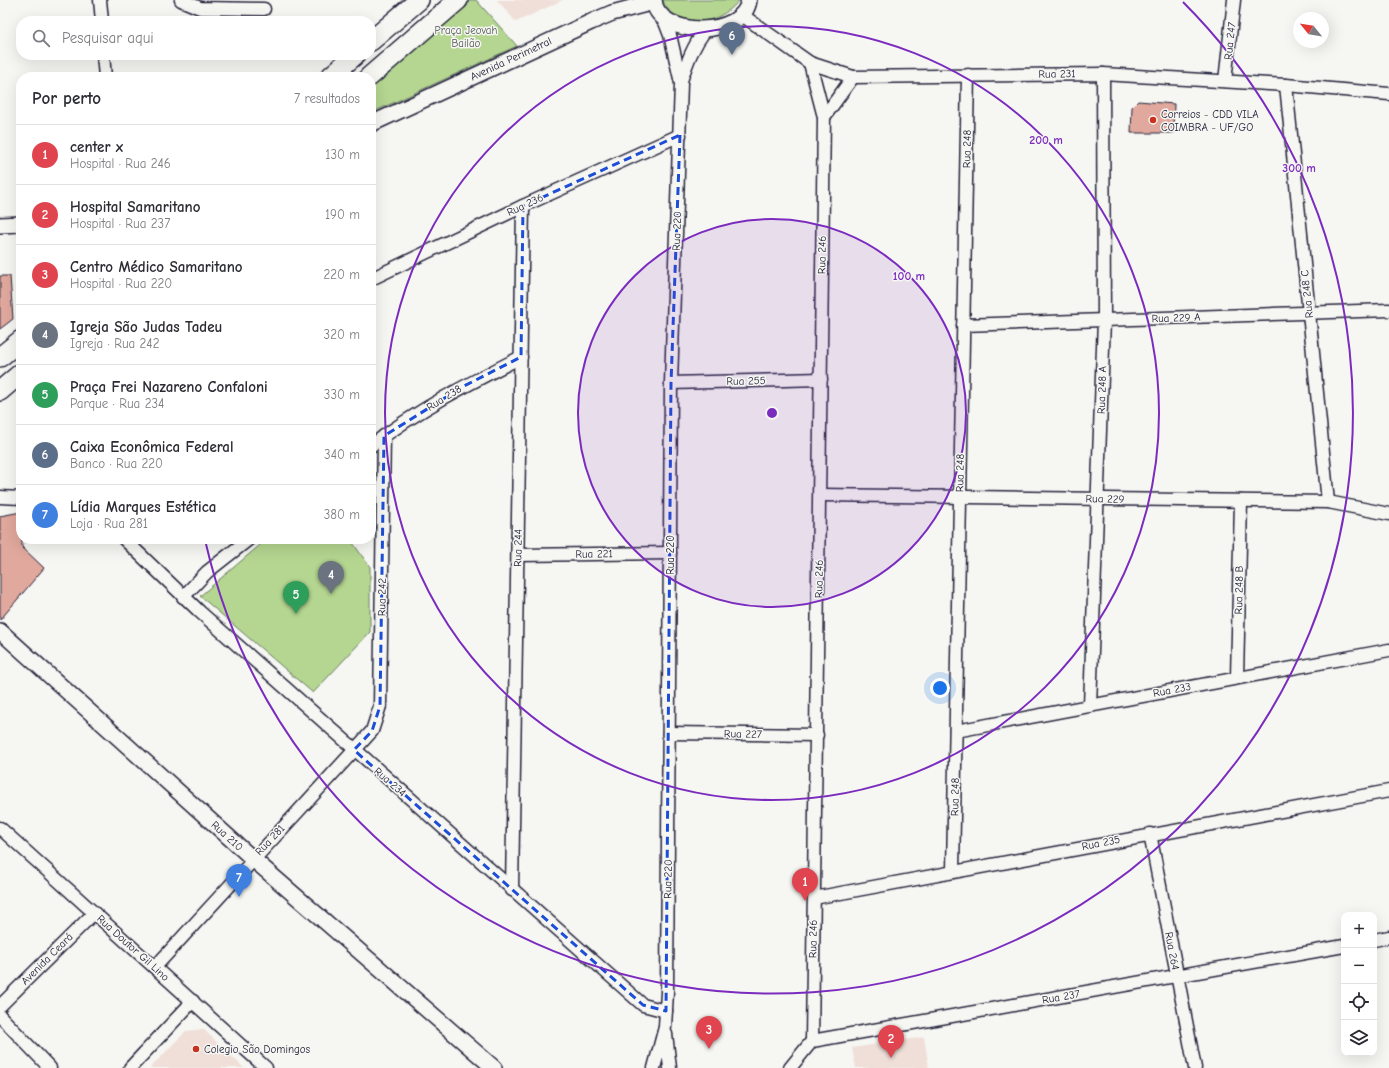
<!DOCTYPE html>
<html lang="pt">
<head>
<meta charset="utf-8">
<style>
	:root { --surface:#fff; --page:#f2f2f3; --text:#2b2b33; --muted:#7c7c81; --line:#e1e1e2; --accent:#c8321e }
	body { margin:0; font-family:"Comic Neue",sans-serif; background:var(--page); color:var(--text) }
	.controls { position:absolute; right:12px; bottom:12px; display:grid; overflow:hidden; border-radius:8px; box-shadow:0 4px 16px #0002 }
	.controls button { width:36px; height:36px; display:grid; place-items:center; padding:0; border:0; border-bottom:1px solid var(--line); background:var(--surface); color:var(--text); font:20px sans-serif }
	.compass { position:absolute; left:1293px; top:12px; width:36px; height:36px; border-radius:50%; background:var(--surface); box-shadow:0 4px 16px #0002; rotate:300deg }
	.you { position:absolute; left:940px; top:688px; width:14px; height:14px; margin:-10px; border:3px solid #fff; border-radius:50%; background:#1a73e8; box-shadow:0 0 0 6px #1a73e833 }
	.badge { display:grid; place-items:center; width:26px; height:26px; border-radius:50%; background:var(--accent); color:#fff; font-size:13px; font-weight:700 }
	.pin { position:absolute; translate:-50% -33px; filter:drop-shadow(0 1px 2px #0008) }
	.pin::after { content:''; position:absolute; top:21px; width:14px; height:12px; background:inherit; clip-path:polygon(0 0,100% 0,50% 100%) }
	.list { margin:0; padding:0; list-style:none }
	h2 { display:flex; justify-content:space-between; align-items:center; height:52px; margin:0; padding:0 16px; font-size:17px }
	h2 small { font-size:13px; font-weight:400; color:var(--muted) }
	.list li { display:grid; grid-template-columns:26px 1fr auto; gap:12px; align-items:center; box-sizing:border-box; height:60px; padding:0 16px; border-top:1px solid var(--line) }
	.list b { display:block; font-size:15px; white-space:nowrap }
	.list p { margin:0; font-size:13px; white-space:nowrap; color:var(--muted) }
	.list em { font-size:13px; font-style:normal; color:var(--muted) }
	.icon { flex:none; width:22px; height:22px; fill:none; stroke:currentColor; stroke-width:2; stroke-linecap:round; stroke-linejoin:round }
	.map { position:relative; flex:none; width:1389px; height:1068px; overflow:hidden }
	.search { position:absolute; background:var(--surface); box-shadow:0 4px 16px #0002; left:16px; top:16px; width:360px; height:44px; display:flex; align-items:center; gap:10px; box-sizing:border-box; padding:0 14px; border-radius:16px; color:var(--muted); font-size:15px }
	.panel { position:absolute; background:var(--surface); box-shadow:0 4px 16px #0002; left:16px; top:72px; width:360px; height:472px; border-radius:16px }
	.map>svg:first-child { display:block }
</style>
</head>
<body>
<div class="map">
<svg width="1389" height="1068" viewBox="0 0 1389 1068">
	<rect width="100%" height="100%" fill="#f6f6f2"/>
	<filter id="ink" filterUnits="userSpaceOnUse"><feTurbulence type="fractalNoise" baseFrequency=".025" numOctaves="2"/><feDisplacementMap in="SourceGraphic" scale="8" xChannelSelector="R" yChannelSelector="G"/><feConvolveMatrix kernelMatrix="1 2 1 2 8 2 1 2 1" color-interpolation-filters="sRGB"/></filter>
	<g filter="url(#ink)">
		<g fill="#f0dfd8">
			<polygon points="497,0 563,0 516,22"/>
			<polygon points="203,1029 244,1068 150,1068 186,1031"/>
			<polygon points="924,1037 929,1068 856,1068 852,1048"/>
		</g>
		<g fill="#b4d690" stroke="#6b7c66">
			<polygon points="462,0 476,0 517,46 371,113 371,82"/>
			<path d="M663,0h76c-6,9 -20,18 -31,20 -16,3 -41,-3 -45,-20z"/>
			<polygon points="267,539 350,539 370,567 370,632 313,693 200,596"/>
		</g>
		<g fill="#e1a89d" stroke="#22223b">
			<polygon points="1138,101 1174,104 1173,133 1131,133 1132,107"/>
			<polygon points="0,276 10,276 13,319 0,329"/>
			<polygon points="21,512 22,547 44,568 0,620 0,516"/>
		</g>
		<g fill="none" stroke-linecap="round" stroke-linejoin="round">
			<g stroke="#22223b" stroke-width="15">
				<g id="minor">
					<polyline points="100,0 102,21"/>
					<polyline points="181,0 200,8 264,9"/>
					<polyline points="742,15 810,63 853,77 1103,74 1286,85 1389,94"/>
					<polyline points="103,55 105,77"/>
					<polyline points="810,63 824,117 812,1041"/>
					<path d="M681,81c6,-19 12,-35 25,-52"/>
					<polyline points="1225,81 1234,0"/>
					<polyline points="1286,85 1328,502"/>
					<polyline points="824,117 853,77"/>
					<polyline points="371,279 523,206 680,135"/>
					<polyline points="963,325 1389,310"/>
					<polyline points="671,383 821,379"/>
					<path d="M371,446c46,-36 99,-63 150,-89"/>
					<polyline points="820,495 1328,502 1389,514"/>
					<polyline points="0,497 21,498"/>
					<polyline points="124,539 200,612 643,1005 666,1011"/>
					<polyline points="518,555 670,553"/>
					<polyline points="183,597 207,572 249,539"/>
					<polyline points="1237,678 1241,501"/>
					<polyline points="1090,706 1104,320 1103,74"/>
					<polyline points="956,731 1389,650"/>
					<polyline points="669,733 817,735"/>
					<polyline points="0,828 266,1068"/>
					<polyline points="1150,834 1195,1068"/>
					<polyline points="953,871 968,75"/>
					<polyline points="512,890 523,206"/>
					<polyline points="814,898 1389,791"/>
					<polyline points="1374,940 1389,937"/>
					<polyline points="155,967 372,731 380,706 384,436"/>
					<polyline points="0,1006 94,913"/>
					<polyline points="0,1016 50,1068"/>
					<polyline points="666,1034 670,1068"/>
					<polyline points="130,1068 193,1001"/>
					<polyline points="654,1068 665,1027 667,992 671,383 681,83 670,35 663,17"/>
					<polyline points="790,1068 812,1041 1344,946"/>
				</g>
			</g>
			<g stroke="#22223b" stroke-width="18">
				<g id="tertiary">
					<path d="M654,0c2,38 90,39 95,0"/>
					<polyline points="371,124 591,22 612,13 654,2"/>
					<polyline points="0,225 21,224"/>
					<polyline points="0,631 253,859 494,1068"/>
				</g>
			</g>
			<g stroke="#22223b" stroke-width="22">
				<g id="primary">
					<polyline points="371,41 419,0"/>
					<polyline points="330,77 355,55"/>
					<polyline points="369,77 458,0"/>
					<polyline points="0,357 21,340"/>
					<polyline points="0,391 21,373"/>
				</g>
			</g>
			<use href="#minor" stroke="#f6f6f2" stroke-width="12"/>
			<use href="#tertiary" stroke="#f6f6f2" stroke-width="15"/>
			<use href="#primary" stroke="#f6f6f2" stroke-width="19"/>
		</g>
	</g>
	<path fill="none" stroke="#1d4ed8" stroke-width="3" stroke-dasharray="8 5" stroke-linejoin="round" d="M680,135l-9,248 -5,628 -23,-6 -289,-255 18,-19 8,-25 4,-270 80,-50 57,-29 2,-151z"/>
	<circle cx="772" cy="413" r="194" fill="#7b2cbf" fill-opacity=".12"/>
	<g fill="none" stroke="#7b2cbf" stroke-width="2">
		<circle cx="772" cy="413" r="194"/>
		<circle cx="772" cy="413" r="387"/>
		<path d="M1183 2A581 581 0 1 1 206 544"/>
	</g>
	<g fill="#c8321e" stroke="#f6f6f2" stroke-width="1.5">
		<circle cx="1153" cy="120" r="4"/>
		<circle cx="196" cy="1049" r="4"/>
	</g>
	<g text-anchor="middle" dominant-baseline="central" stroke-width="3" stroke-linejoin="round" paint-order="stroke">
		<g font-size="11" fill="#4e5854" stroke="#f6f6f2">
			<text x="466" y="30">Praça Jeovah<tspan x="466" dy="13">Bailão</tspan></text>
		</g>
		<g font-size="11" fill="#22223b" stroke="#f6f6f2">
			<text transform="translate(1230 41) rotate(-84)">Rua 247</text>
			<text transform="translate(511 59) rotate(-25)">Avenida Perimetral</text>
			<text transform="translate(1057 74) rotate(-1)">Rua 231</text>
			<text transform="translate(967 149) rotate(-89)">Rua 248</text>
			<text transform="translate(525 205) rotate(-25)">Rua 236</text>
			<text transform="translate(677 231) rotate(-88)">Rua 220</text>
			<text transform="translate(822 255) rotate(-89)">Rua 246</text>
			<text transform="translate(1307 294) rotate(-96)">Rua 248 C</text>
			<text transform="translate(1176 318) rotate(-2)">Rua 229 A</text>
			<text transform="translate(746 381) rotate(-1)">Rua 255</text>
			<text transform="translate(1102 390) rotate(-88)">Rua 248 A</text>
			<text transform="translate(444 398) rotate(-32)">Rua 238</text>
			<text transform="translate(960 473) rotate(-89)">Rua 248</text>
			<text transform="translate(1105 499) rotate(1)">Rua 229</text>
			<text transform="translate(518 548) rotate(-89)">Rua 244</text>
			<text transform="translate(594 554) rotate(-1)">Rua 221</text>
			<text transform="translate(670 555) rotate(-90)">Rua 220</text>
			<text transform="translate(819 579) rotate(-89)">Rua 246</text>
			<text transform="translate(1239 590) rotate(-89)">Rua 248 B</text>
			<text transform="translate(382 597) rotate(-89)">Rua 242</text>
			<text transform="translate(1172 690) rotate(-11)">Rua 233</text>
			<text transform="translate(743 734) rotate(1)">Rua 227</text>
			<text transform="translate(390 782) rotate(41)">Rua 234</text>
			<text transform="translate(955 797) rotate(-89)">Rua 248</text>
			<text transform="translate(227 836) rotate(42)">Rua 210</text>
			<text transform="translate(270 840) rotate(-47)">Rua 281</text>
			<text transform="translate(1101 843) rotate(-11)">Rua 235</text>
			<text transform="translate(668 879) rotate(-89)">Rua 220</text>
			<text transform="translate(813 939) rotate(-89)">Rua 246</text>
			<text transform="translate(133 948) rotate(42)">Rua Doutor Gil Lino</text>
			<text transform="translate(1172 951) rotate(79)">Rua 264</text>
			<text transform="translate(47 959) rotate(-45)">Avenida Ceará</text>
			<text transform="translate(1061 997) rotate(-10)">Rua 237</text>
		</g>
		<g font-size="11" fill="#22223b" stroke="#f6f6f2" text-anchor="start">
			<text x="1161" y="114">Correios - CDD VILA<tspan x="1161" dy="13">COIMBRA - UF/GO</tspan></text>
			<text x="204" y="1049">Colegio São Domingos</text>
		</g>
	</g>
	<circle cx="772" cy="413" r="6" fill="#7b2cbf" stroke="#f6f6f2" stroke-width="2"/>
	<g font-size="12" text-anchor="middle" font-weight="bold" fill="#7b2cbf" stroke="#f6f6f2" stroke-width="3" stroke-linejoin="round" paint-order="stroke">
		<text x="1046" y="144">200 m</text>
		<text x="1299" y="172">300 m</text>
		<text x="909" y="280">100 m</text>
	</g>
</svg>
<div class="controls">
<button>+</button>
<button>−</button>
<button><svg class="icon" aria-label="locate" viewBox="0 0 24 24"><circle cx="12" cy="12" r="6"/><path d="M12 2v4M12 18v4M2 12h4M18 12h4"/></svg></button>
<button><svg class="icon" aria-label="layers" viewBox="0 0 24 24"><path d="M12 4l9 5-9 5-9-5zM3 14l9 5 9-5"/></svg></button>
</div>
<svg class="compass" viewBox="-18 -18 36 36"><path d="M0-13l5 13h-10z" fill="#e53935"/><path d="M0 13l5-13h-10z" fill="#7c7c81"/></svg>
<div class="you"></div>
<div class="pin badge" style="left:805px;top:901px;background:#e0444e">1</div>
<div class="pin badge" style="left:891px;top:1058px;background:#e0444e">2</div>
<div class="pin badge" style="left:709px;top:1049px;background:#e0444e">3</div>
<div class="pin badge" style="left:331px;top:594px;background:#6b7280">4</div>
<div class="pin badge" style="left:296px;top:614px;background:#2e9e5b">5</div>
<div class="pin badge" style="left:732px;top:55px;background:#5c6f8a">6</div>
<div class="pin badge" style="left:239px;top:897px;background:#3f7fe0">7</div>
<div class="search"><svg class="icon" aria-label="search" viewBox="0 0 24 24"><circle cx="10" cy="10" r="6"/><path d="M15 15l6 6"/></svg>Pesquisar aqui</div>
<section class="panel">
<h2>Por perto<small>7 resultados</small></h2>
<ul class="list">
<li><span class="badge" style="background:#e0444e">1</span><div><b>center x</b><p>Hospital · Rua 246</p></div><em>130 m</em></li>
<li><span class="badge" style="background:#e0444e">2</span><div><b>Hospital Samaritano</b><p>Hospital · Rua 237</p></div><em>190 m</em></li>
<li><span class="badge" style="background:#e0444e">3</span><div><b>Centro Médico Samaritano</b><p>Hospital · Rua 220</p></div><em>220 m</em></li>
<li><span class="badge" style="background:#6b7280">4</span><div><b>Igreja São Judas Tadeu</b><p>Igreja · Rua 242</p></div><em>320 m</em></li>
<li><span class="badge" style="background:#2e9e5b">5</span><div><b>Praça Frei Nazareno Confaloni</b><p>Parque · Rua 234</p></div><em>330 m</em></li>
<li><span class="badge" style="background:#5c6f8a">6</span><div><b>Caixa Econômica Federal</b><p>Banco · Rua 220</p></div><em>340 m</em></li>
<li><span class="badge" style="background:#3f7fe0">7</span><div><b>Lídia Marques Estética</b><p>Loja · Rua 281</p></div><em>380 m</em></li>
</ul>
</section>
</div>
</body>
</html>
